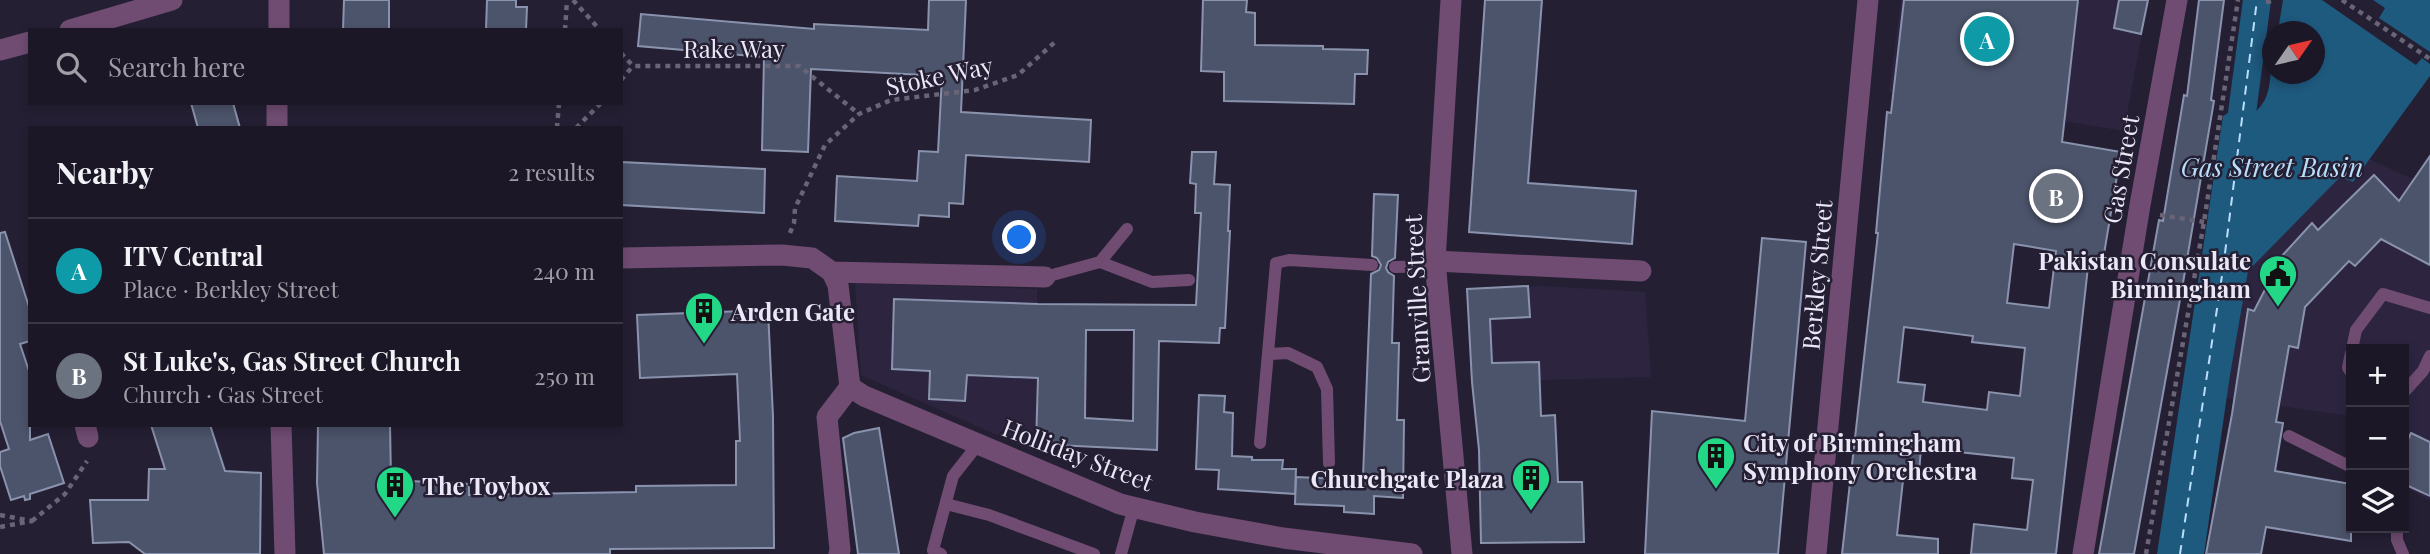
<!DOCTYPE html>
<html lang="en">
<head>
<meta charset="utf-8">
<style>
	:root { --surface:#1c1727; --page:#292433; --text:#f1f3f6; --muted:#a09fa7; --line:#3a3644; --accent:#2563eb }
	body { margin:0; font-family:"Playfair Display",serif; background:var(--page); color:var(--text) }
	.controls { position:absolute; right:21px; bottom:21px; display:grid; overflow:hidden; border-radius:0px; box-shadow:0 4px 10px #0003 }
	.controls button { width:63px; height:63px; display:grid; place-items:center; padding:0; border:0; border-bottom:2px solid var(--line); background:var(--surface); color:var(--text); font:35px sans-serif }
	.compass { position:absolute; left:2262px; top:21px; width:63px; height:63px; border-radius:50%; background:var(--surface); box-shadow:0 4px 10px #0003; rotate:56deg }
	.you { position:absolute; left:1020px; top:238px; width:24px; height:24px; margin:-18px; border:5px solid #fff; border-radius:50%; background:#1a73e8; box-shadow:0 0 0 10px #1a73e833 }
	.badge { display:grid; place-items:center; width:46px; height:46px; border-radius:50%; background:var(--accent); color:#fff; font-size:23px; font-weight:700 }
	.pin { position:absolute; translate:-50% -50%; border:4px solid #fff; box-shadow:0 2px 7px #0006 }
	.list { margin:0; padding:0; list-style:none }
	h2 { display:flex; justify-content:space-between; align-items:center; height:91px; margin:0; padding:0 28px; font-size:30px }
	h2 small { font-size:23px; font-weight:400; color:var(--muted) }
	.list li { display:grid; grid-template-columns:46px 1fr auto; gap:21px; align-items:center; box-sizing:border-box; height:105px; padding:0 28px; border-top:2px solid var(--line) }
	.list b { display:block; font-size:26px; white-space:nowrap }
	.list p { margin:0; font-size:23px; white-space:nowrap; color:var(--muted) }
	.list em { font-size:23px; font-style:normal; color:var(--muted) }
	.icon { flex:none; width:38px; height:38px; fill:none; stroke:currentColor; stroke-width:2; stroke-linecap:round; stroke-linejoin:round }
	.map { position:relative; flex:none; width:2430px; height:554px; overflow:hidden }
	.search { position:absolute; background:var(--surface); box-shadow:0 4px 10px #0003; left:28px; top:28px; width:595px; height:77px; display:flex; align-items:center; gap:18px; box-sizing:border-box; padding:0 24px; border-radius:0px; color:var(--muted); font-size:26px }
	.panel { position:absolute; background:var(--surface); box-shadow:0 4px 10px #0003; left:28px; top:126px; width:595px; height:301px; border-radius:0px }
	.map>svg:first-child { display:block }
</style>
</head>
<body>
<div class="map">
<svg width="2430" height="554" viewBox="0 0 2430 554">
	<rect width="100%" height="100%" fill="#251f34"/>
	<g fill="#2d2540">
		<polygon points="1901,0 2148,0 2124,131 1889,92"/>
		<polygon points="2369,159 2430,187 2430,501 2404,486 2404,349 2351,349 2351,416 2205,395 2223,269 2248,271 2340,176 2353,182"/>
		<polygon points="855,283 1037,289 1037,416 1033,451 861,375"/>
		<polygon points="1542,286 1645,292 1651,377 1472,382 1467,289"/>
	</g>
	<g fill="#1e597e">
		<path d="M2283,0h39l94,65 6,-7 8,6v12l-77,106 -13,-5 -92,94 -18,104 -26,179h-47l66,-438 19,-12 4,1 6,9c19,-13 17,-31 20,-51v11h42v-42l-36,-1z"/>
		<polygon points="2373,0 2430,0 2430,52 2379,18 2385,8"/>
	</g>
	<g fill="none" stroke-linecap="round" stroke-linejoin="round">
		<polyline stroke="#1e597e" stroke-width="28" points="2238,143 2257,0"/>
		<polyline stroke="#badffb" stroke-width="2" stroke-dasharray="9 7" stroke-linecap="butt" points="2180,554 2223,269 2257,0"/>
	</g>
	<g fill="#4c546b" stroke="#8a93ad" stroke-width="2" fill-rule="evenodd">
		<polygon points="344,0 389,0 389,30 343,30"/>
		<polygon points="487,0 516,0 516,7 527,7 526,30 486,30"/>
		<polygon points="929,0 966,0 961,112 1091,120 1089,162 966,155 963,204 949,203 949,217 919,215 918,226 835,221 837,176 917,181 919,151 938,152 942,76 811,69 808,152 762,150 764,57 638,46 641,14 814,29 814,24 928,30"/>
		<polygon points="1203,0 1247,0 1246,12 1255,13 1255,45 1323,46 1323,49 1368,50 1367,74 1355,74 1354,104 1224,101 1224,72 1201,71"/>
		<polygon points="1485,0 1542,0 1528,183 1636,191 1632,244 1469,232"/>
		<path d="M1904,0h174l-16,142 59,10 -18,108 -14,-2 -33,296h-85l3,-30 53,6 6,-50 -21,-2 2,-20 -93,-10 -2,25 -15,-2 -7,64 41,4v15h-96l36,-321h-2l11,-121 4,1zM2014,244l42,7 -7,57 -42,-5zM1904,327l69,9 -1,6 53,6 -5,48 -31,-4 -2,18 -64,-8 2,-17 -27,-3z"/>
		<polygon points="2119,0 2148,0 2141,34 2114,28"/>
		<polygon points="2199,0 2224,0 2211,100 2214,101 2183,283 2134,554 2099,554 2159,220 2163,221 2184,95 2187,96"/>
		<polygon points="191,103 233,103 240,128 198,128"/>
		<path d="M1192,152h24l-2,32 16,1 -2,46h2l-5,97h-5l-1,15 -60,-2 -2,109 -121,-6 2,-66 -71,-3 -2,26 -36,-2 1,-28 -38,-2 2,-70 144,5 158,1 5,-92h-6l1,-29 -6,-1zM1086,330h48l-1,91 -48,-3z"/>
		<polygon points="2430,156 2430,265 2381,239 2355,266 2349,261 2305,307 2298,348 2289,346 2276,422 2283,423 2275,471 2351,484 2351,541 2266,527 2261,554 2206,554 2232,414 2248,309 2254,311 2273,274 2269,270 2312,223 2318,230 2374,175 2399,201"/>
		<polygon points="621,162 765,169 764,213 621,205"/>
		<polygon points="1374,194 1398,195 1395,258 1388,262 1386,268 1388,272 1394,276 1392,343 1399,343 1397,420 1404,420 1403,498 1374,496 1374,514 1344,512 1344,506 1295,504 1296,477 1342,479 1342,477 1363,477 1371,274 1379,270 1381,265 1377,258 1372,256"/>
		<polygon points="5,232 30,310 30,341 20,344 30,374 30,440 48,434 64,483 30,494 30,499 25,500 24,496 11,500 0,466 0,452 9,449 0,421 0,233"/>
		<polygon points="1762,238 1806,242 1778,554 1645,554 1652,411 1745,421"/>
		<polygon points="1528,286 1530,317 1490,319 1492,363 1539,362 1541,416 1555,415 1558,482 1582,482 1584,542 1481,543 1479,450 1472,382 1467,289"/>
		<polygon points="768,310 773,417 774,548 610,549 610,554 324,554 317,483 318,425 390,425 391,480 469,484 469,495 636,492 636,486 736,485 736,441 740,441 737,374 640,378 637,315"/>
		<polygon points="1199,395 1225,396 1224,412 1233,413 1232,456 1252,457 1252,460 1283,460 1282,469 1296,469 1295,494 1218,489 1219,470 1196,469"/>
		<polygon points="151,425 210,425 225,471 261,473 260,554 145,554 129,542 93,543 90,500 148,500 149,469 165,469"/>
		<polygon points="879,428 899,554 858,554 843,438 854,433"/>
		<polygon points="2411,433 2430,442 2430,496 2404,484 2404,448"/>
	</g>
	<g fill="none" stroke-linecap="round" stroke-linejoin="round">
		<g stroke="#6a6477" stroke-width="4.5" stroke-dasharray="5 5" stroke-linecap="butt">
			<polyline points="573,0 600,30"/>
			<polyline points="2268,0 2268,2 2273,0"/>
			<polyline points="2342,0 2430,59"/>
			<polyline points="565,30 567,0"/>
			<polyline points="621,53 633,66 799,66 859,114"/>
			<polyline points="621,80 633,66"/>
			<polyline points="557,128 559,103"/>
			<polyline points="576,128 601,103"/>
			<polyline points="2160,215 2204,222"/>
			<polyline points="790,233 794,223 795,208 825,145 859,114 891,100 975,90 1018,75 1055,42"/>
			<polyline points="0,515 32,521 0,527"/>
			<polyline points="32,521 65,494 87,461"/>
			<polyline points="2146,554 2204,222 2238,0"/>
		</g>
		<g stroke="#704c72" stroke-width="12">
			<polyline points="1100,262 1152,282 1189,280"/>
			<polyline points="1395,267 1436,266"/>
			<polyline points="1045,277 1100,262 1127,229"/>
			<polyline points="2352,349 2356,330 2383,294 2430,308"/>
			<polyline points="2351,353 2348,368 2351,372"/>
			<polyline points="1268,354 1288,353 1317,367 1327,389 1329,463"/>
			<polyline points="2404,392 2423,371 2430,356"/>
			<polyline points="2289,436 2351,467"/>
			<polyline points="1260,443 1276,263 1289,260 1372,265"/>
			<polyline points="946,504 989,515 1094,554"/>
			<polyline points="2397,528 2397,540 2403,554"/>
			<polyline points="941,554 933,550 953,476 979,443"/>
			<polyline points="1121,554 1134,507"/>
		</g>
		<g stroke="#704c72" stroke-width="21">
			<polyline points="1451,0 1435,261 1462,554"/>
			<polyline points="70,30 172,0"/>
			<polyline points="279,30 279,0"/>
			<polyline points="0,50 30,42"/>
			<polyline points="277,128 277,103"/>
			<polyline points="621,258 782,255 812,258 832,272 1045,277"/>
			<polyline points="1435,261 1641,271"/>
			<polyline points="832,272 838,285 850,387"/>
			<polyline points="850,387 864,396 1120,504 1195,522 1283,538 1412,554"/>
			<polyline points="85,425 88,437"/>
			<polyline points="281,425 285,554"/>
			<polyline points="839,554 840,550 827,417 850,387"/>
			<polyline points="1816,554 1868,0"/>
			<polyline points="2083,554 2140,205 2177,0"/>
		</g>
	</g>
	<defs>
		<g id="civic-pin" transform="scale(2.0125)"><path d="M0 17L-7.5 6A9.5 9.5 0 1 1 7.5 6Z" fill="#22d887" stroke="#251f34"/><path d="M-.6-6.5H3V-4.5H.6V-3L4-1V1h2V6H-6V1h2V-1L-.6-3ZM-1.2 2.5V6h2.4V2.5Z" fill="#111"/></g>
		<g id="building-pin" transform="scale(2.0125)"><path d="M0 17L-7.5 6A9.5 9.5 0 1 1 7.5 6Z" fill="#22d887" stroke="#251f34"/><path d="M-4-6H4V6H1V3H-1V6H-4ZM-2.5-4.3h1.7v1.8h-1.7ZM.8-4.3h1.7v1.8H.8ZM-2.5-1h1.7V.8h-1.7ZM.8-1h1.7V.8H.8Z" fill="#111"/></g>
	</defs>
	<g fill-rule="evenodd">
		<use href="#civic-pin" x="2278" y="274"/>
		<use href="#building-pin" x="704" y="311"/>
		<use href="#building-pin" x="1716" y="456"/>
		<use href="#building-pin" x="1531" y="478"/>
		<use href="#building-pin" x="395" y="485"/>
	</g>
	<g text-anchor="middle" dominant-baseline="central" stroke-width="5" stroke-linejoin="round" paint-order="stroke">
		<g font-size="24" fill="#ebe7f6" stroke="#251f34">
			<text x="734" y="48">Rake Way</text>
			<text transform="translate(939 75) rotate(-12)">Stoke Way</text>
			<text transform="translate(2120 169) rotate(-80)">Gas Street</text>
			<text transform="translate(1816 275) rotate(-85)">Berkley Street</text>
			<text transform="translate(1416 299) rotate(-93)">Granville Street</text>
			<text transform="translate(1078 454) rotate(21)">Holliday Street</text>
		</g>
		<g font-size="24" font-weight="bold" fill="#ebe7f6" stroke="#251f34" text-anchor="start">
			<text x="2251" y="260" text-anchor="end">Pakistan Consulate<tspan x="2251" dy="28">Birmingham</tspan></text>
			<text x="731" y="311">Arden Gate</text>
			<text x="1743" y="442">City of Birmingham<tspan x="1743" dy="28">Symphony Orchestra</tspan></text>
			<text x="1504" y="478" text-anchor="end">Churchgate Plaza</text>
			<text x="422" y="485">The Toybox</text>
		</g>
		<g font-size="26" font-style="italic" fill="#badffb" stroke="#251f34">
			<text x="2272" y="166">Gas Street Basin</text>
		</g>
	</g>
</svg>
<div class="controls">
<button>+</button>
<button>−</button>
<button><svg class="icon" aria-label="layers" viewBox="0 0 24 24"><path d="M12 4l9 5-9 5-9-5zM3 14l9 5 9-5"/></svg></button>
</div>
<svg class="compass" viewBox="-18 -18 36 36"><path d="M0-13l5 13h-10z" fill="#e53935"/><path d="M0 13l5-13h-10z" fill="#a09fa7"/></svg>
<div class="you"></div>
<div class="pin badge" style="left:1987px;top:39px;background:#0f9aa8">A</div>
<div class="pin badge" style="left:2056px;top:196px;background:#6b7280">B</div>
<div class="search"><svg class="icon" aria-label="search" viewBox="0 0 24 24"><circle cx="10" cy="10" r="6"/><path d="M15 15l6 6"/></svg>Search here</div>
<section class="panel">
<h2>Nearby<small>2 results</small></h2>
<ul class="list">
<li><span class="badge" style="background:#0f9aa8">A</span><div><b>ITV Central</b><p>Place · Berkley Street</p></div><em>240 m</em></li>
<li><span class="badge" style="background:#6b7280">B</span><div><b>St Luke's, Gas Street Church</b><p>Church · Gas Street</p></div><em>250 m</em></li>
</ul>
</section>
</div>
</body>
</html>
